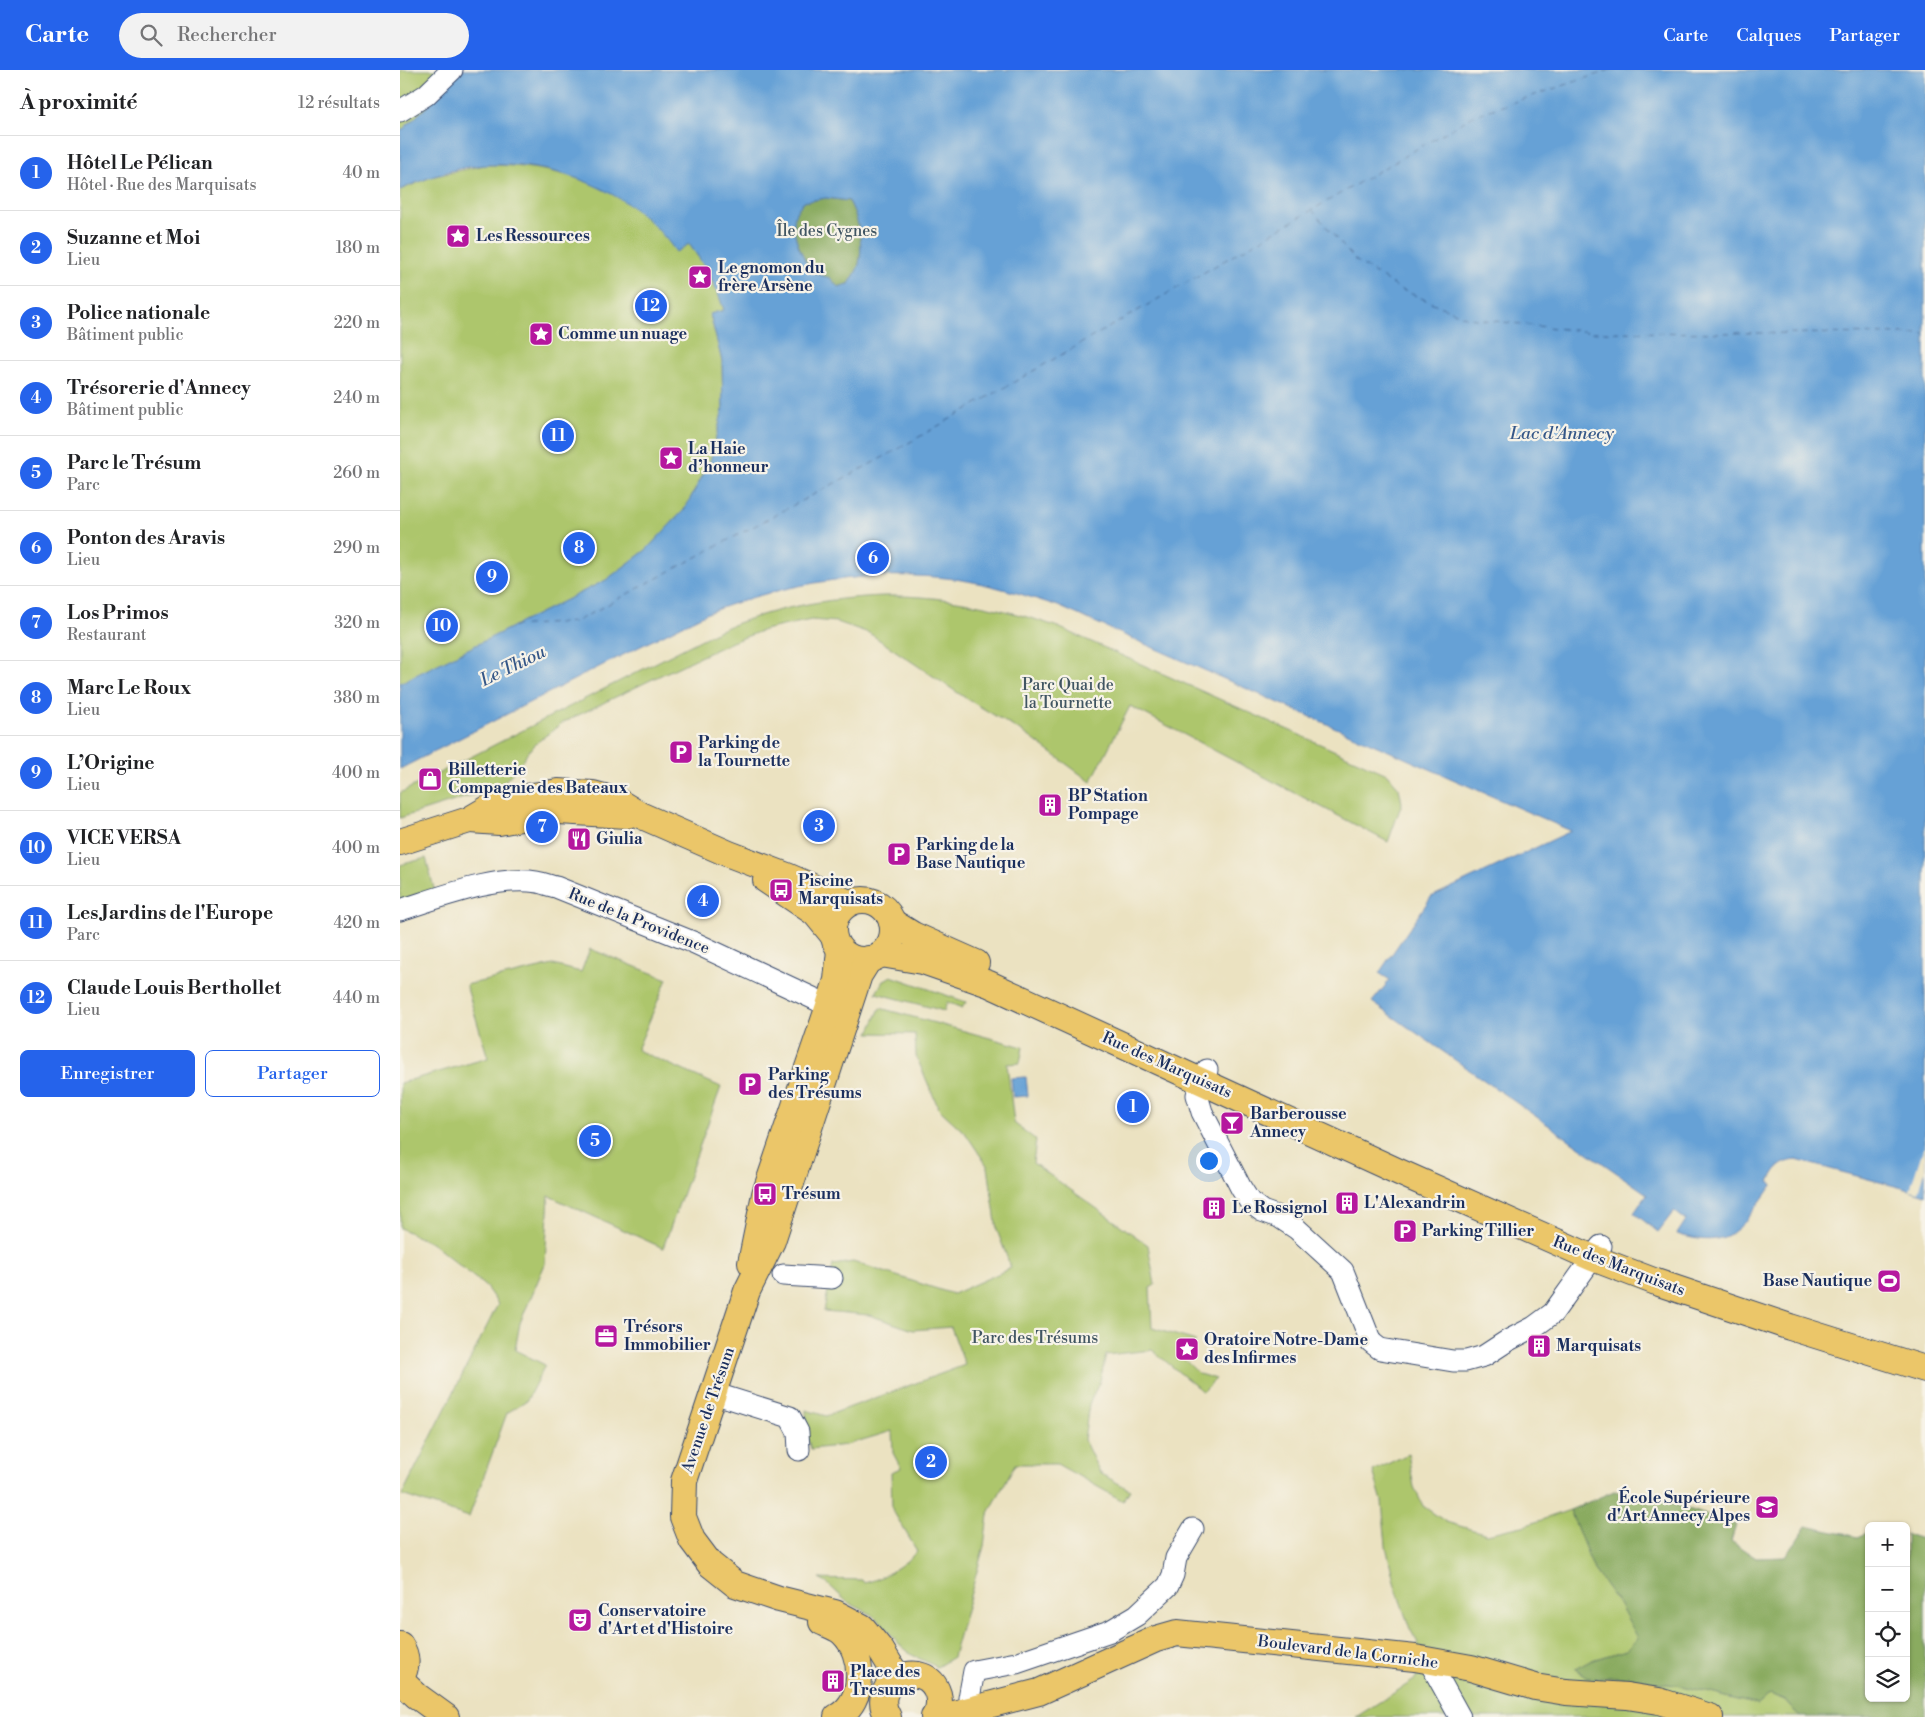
<!DOCTYPE html>
<html lang="fr">
<head>
<meta charset="utf-8">
<style>
	:root { --surface:#fff; --page:#f2f2f2; --text:#202124; --muted:#757577; --line:#e0e0e0; --accent:#2563eb }
	body { margin:0; font-family:"Libre Bodoni",serif; background:var(--page); color:var(--text) }
	.controls { position:absolute; right:15px; bottom:15px; display:grid; overflow:hidden; border-radius:8px; box-shadow:0 1px 4px #0004 }
	.controls button { width:45px; height:45px; display:grid; place-items:center; padding:0; border:0; border-bottom:1px solid var(--line); background:var(--surface); color:var(--text); font:25px sans-serif }
	.you { position:absolute; left:808px; top:1090px; width:18px; height:18px; margin:-12px; border:4px solid #fff; border-radius:50%; background:#1a73e8; box-shadow:0 0 0 8px #1a73e833 }
	.badge { display:grid; place-items:center; width:32px; height:32px; border-radius:50%; background:var(--accent); color:#fff; font-size:16px; font-weight:700 }
	.pin { position:absolute; translate:-50% -50%; border:2px solid #fff; box-shadow:0 1px 5px #0006 }
	.list { margin:0; padding:0; list-style:none }
	h2 { display:flex; justify-content:space-between; align-items:center; height:65px; margin:0; padding:0 20px; font-size:21px }
	h2 small { font-size:16px; font-weight:400; color:var(--muted) }
	.list li { display:grid; grid-template-columns:32px 1fr auto; gap:15px; align-items:center; box-sizing:border-box; height:75px; padding:0 20px; border-top:1px solid var(--line) }
	.list b { display:block; font-size:19px; white-space:nowrap }
	.list p { margin:0; font-size:16px; white-space:nowrap; color:var(--muted) }
	.list em { font-size:16px; font-style:normal; color:var(--muted) }
	.actions { display:flex; gap:10px; padding:15px 20px }
	.actions a { flex:1; padding:11px 0; border:1px solid var(--accent); border-radius:8px; text-align:center; font-size:18px; color:var(--accent) }
	.actions .main { background:var(--accent); color:#fff }
	.icon { flex:none; width:28px; height:28px; fill:none; stroke:currentColor; stroke-width:2; stroke-linecap:round; stroke-linejoin:round }
	.map { position:relative; flex:none; width:1525px; height:1647px; overflow:hidden }
	header { display:flex; align-items:center; gap:30px; box-sizing:border-box; height:70px; padding:0 25px; background:var(--accent); color:#fff }
	header strong { font-size:24px }
	nav { display:flex; gap:28px; margin-inline-start:auto; font-size:18px }
	.search { width:350px; height:45px; background:var(--page); display:flex; align-items:center; gap:12px; box-sizing:border-box; padding:0 18px; border-radius:28px; color:var(--muted); font-size:19px }
	main { display:flex }
	aside { flex:1; background:var(--surface) }
	.map>svg:first-child { display:block }
</style>
</head>
<body>
<header>
<strong>Carte</strong>
<div class="search"><svg class="icon" aria-label="search" viewBox="0 0 24 24"><circle cx="10" cy="10" r="6"/><path d="M15 15l6 6"/></svg>Rechercher</div>
<nav><a>Carte</a><a>Calques</a><a>Partager</a></nav>
</header>
<main>
<aside>
<h2>À proximité<small>12 résultats</small></h2>
<ul class="list">
<li><span class="badge">1</span><div><b>Hôtel Le Pélican</b><p>Hôtel · Rue des Marquisats</p></div><em>40 m</em></li>
<li><span class="badge">2</span><div><b>Suzanne et Moi</b><p>Lieu</p></div><em>180 m</em></li>
<li><span class="badge">3</span><div><b>Police nationale</b><p>Bâtiment public</p></div><em>220 m</em></li>
<li><span class="badge">4</span><div><b>Trésorerie d'Annecy</b><p>Bâtiment public</p></div><em>240 m</em></li>
<li><span class="badge">5</span><div><b>Parc le Trésum</b><p>Parc</p></div><em>260 m</em></li>
<li><span class="badge">6</span><div><b>Ponton des Aravis</b><p>Lieu</p></div><em>290 m</em></li>
<li><span class="badge">7</span><div><b>Los Primos</b><p>Restaurant</p></div><em>320 m</em></li>
<li><span class="badge">8</span><div><b>Marc Le Roux</b><p>Lieu</p></div><em>380 m</em></li>
<li><span class="badge">9</span><div><b>L’Origine</b><p>Lieu</p></div><em>400 m</em></li>
<li><span class="badge">10</span><div><b>VICE VERSA</b><p>Lieu</p></div><em>400 m</em></li>
<li><span class="badge">11</span><div><b>Les Jardins de l'Europe</b><p>Parc</p></div><em>420 m</em></li>
<li><span class="badge">12</span><div><b>Claude Louis Berthollet</b><p>Lieu</p></div><em>440 m</em></li>
</ul>
<div class="actions"><a class="main">Enregistrer</a><a>Partager</a></div>
</aside>
<div class="map">
<svg width="1525" height="1647" viewBox="0 0 1525 1647">
	<rect width="100%" height="100%" fill="#f7f3e8"/>
	<filter id="ink" filterUnits="userSpaceOnUse"><feTurbulence type="fractalNoise" baseFrequency=".02" numOctaves="2"/><feDisplacementMap in="SourceGraphic" scale="10" xChannelSelector="R" yChannelSelector="G"/><feConvolveMatrix kernelMatrix="1 2 1 2 8 2 1 2 1" color-interpolation-filters="sRGB"/></filter>
	<filter id="wash" filterUnits="userSpaceOnUse"><feTurbulence type="fractalNoise" baseFrequency=".0096" numOctaves="4" result="noise"/><feDisplacementMap in="SourceGraphic" scale="20" xChannelSelector="R" yChannelSelector="G"/><feGaussianBlur stdDeviation="1.12" result="paint"/><feColorMatrix in="noise" values="0 0 0 0 0 0 0 0 0 0 0 0 0 0 0 0 0 1.4 0 .05"/><feComposite in="paint" operator="in"/></filter>
	<g filter="url(#wash)">
		<rect width="100%" height="100%" fill="#ebe2c1"/>
		<g fill="#adc66c" stroke="#647a65">
			<polygon points="0,0 60,0 35,29 0,62"/>
			<path d="M85,95c75,0 147,22 191,86l13,-7c15,20 27,41 35,66l-14,4 12,47 1,48 -13,53 -26,48 -38,40 -40,30 -206,103v-493l31,-13z"/>
			<path d="M484,526c60,-1 117,11 174,31l329,147 12,14 3,15 -14,39 -258,-136 -39,76 -64,-47 -63,-38 -95,-64 -32,-11 -26,-2 -47,10 -32,12 -71,33 -99,48 -22,17 -12,12 -8,13 -21,22 -99,31v-25l318,-162c53,-23 109,-33 166,-35z"/>
			<polygon points="26,788 35,822 0,832 0,795"/>
			<polygon points="190,879 267,909 237,980 321,1017 263,1178 149,1126 145,1194 120,1253 115,1280 145,1295 127,1330 107,1343 69,1447 2,1425 98,1234 86,1217 33,1174 0,1158 0,1013 88,988 66,915 153,895 181,902"/>
			<polygon points="491,906 566,932 562,938 547,932 544,941 476,923 483,911"/>
			<path d="M480,938l143,39 -3,16 -13,1 7,59 22,17 -3,23 115,82 7,40 -5,3 2,40 44,13 -12,18 15,15 17,5 -13,13 -51,-42 -46,5 -6,26 -11,23 -5,36 16,33 30,17 -7,11 -66,-37h-42l-27,51 -4,31 -31,111 -16,10 -25,-12 -13,-11 -20,-24 -8,-6 -24,-12 -19,-18 -9,-5c15,1 28,0 43,1l2,3c17,-3 42,-19 53,-32l-25,-42 -1,-37 10,-4 -8,-15 -1,-22 -46,14 -35,4 -4,-12 -1,-27 20,6 139,-51 -14,-38 -38,3 -44,-15 -45,-4 9,-46 20,-3 100,32 58,-26 -14,-38 -9,-63 -22,-33 -27,-25 -23,-53 -1,-22 -46,-1z"/>
			<polygon points="1008,1384 1014,1417 1023,1436 1046,1452 1087,1464 1127,1455 1170,1440 1194,1500 1221,1537 1239,1568 1226,1580 1192,1590 1176,1599 1188,1608 1210,1606 1283,1616 1358,1635 1370,1624 1385,1630 1400,1647 956,1647 1016,1609 1018,1573 1010,1559 995,1516 986,1476 982,1431 973,1401"/>
		</g>
		<g fill="#8aab60" stroke="#526d5f">
			<path d="M426,128l23,3c9,16 14,39 11,58 -1,9 -6,17 -11,25l-11,3 -17,-13 -10,-2c-8,-17 -21,-37 -16,-57 1,-4 6,-10 8,-13z"/>
			<polygon points="1214,1421 1253,1427 1336,1455 1331,1471 1356,1488 1386,1487 1406,1456 1458,1467 1469,1462 1469,1628 1506,1628 1506,1464 1525,1470 1525,1647 1400,1647 1385,1630 1370,1624 1358,1635 1283,1616 1210,1606 1188,1608 1175,1599 1192,1590 1226,1580 1238,1568 1221,1537 1194,1500 1170,1440"/>
		</g>
		<g fill="#66a1d6" stroke="#40689a" fill-rule="evenodd">
			<path d="M60,0h1465v1125l-15,-5 -114,-30c-15,2 -21,8 -27,22l4,2c-31,41 -39,68 -96,50l9,-14 -12,-9 -16,21 -24,-19 13,-19 -275,-192 18,-22 -11,-7 52,-76 140,-66 -513,-225c-34,-11 -67,-22 -103,-27 -82,-10 -167,3 -245,33 -12,5 -25,12 -37,18 -28,14 -56,28 -84,42 -63,32 -126,65 -189,97v-86l206,-103 40,-30 38,-40 26,-48 13,-53 -1,-48 -12,-47 14,-4c-8,-25 -20,-46 -35,-66l-13,8c-41,-60 -117,-90 -189,-87 -29,1 -61,13 -87,25v-58l35,-33zM426,128l23,3c9,16 14,39 11,58 -1,9 -6,17 -11,25l-11,3 -8,-9 -19,-6c-8,-17 -21,-37 -16,-57 1,-4 6,-10 8,-13z"/>
			<polygon points="626,1007 628,1026 613,1027 611,1008"/>
		</g>
		<polygon fill="#ebe2c1" points="1525,1073 1525,1100 1519,1122 1510,1120"/>
		<g fill="none" stroke-linecap="round" stroke-linejoin="round">
			<g stroke="#355788" stroke-width="1" stroke-dasharray="6 5" stroke-linecap="butt">
				<polyline points="1210,0 1075,45 912,140 955,190 1000,219 1068,248 1190,262 1525,264"/>
				<polyline points="113,556 175,552 493,382 912,140"/>
			</g>
		</g>
	</g>
	<g filter="url(#ink)">
		<g fill="none" stroke-linecap="round" stroke-linejoin="round">
			<g stroke="#3a4a6d" stroke-width="23">
				<g id="minor">
					<polyline points="0,41 26,25 52,0"/>
					<path d="M0,840c39,-12 96,-35 137,-28 6,1 13,4 19,5l139,56 122,57 12,6 5,16"/>
					<polyline points="807,1000 801,1011 797,1025 802,1042 841,1118 850,1132 862,1141 879,1147 897,1159 943,1201 971,1272 980,1279 1053,1291 1066,1291 1084,1286 1107,1271 1134,1257 1153,1243 1201,1176"/>
					<polyline points="383,1205 432,1208"/>
					<polyline points="313,1323 390,1347 398,1362 399,1380"/>
					<polyline points="1029,1591 1060,1647"/>
					<polyline points="569,1628 574,1601 616,1593 710,1561 737,1545 768,1516 773,1505 776,1488 793,1459"/>
				</g>
			</g>
			<g stroke="#3a4a6d" stroke-width="28">
				<g id="major">
					<polyline points="70,750 99,752 158,741 227,745"/>
					<polyline points="0,772 69,750 91,737 113,729 158,722 193,724 215,730 240,745 329,784 387,806 449,833"/>
					<polyline points="366,810 415,843 433,865"/>
					<circle cx="463" cy="860" r="30"/>
					<polyline points="492,852 513,865 576,893"/>
					<polyline points="481,884 523,891 589,914 999,1102 1193,1188 1256,1212 1390,1257 1525,1299"/>
					<polyline points="469,889 459,905 372,1171 347,1221 284,1411 283,1447 292,1470 310,1494 335,1514 379,1529 435,1543 462,1557 481,1580 498,1608"/>
					<polyline points="351,1193 365,1124 429,936 437,910 440,880"/>
					<path d="M422,1552c7,3 16,6 21,11 22,21 23,68 -6,84"/>
					<path d="M0,1575c8,12 7,22 0,35"/>
					<polyline points="0,1610 17,1626 46,1647"/>
					<path d="M488,1647c-22,-36 38,-62 50,-23 2,8 1,17 -4,23"/>
					<polyline points="542,1647 639,1622 756,1569 777,1563 1015,1588 1071,1598 1135,1617 1166,1622 1227,1626 1259,1631 1310,1647"/>
				</g>
			</g>
			<use href="#minor" stroke="#fff" stroke-width="21"/>
			<use href="#major" stroke="#ebc669" stroke-width="26"/>
		</g>
	</g>
	<defs>
		<g id="sight-square" transform="scale(1.25)"><rect x="-9" y="-9" width="18" height="18" rx="4" fill="#b5179e" stroke="#f7f3e8"/><path d="M0-6L1.8-2.2L6-1.7L2.9 1.2L3.7 5.4L0 3.3L-3.7 5.4L-2.9 1.2L-6-1.7L-1.8-2.2Z" fill="#fff"/></g>
		<g id="parking-square" transform="scale(1.25)"><rect x="-9" y="-9" width="18" height="18" rx="4" fill="#b5179e" stroke="#f7f3e8"/><path d="M-3.5-5.5H1a3.5 3.5 0 0 1 0 7H-1V5.5H-3.5ZM-1-3.4V-.6H.8a1.4 1.4 0 0 0 0-2.8Z" fill="#fff"/></g>
		<g id="shop-square" transform="scale(1.25)"><rect x="-9" y="-9" width="18" height="18" rx="4" fill="#b5179e" stroke="#f7f3e8"/><path d="M-5-2.5h2.3a2.7 3.5 0 0 1 5.4 0H5L5.5 6h-11ZM-1.5-2.5h3a1.5 2.3 0 0 0-3 0Z" fill="#fff"/></g>
		<g id="building-square" transform="scale(1.25)"><rect x="-9" y="-9" width="18" height="18" rx="4" fill="#b5179e" stroke="#f7f3e8"/><path d="M-4-6H4V6H1V3H-1V6H-4ZM-2.5-4.3h1.7v1.8h-1.7ZM.8-4.3h1.7v1.8H.8ZM-2.5-1h1.7V.8h-1.7ZM.8-1h1.7V.8H.8Z" fill="#fff"/></g>
		<g id="restaurant-square" transform="scale(1.25)"><rect x="-9" y="-9" width="18" height="18" rx="4" fill="#b5179e" stroke="#f7f3e8"/><path d="M-5-6h1v4h1v-4h1v4h1v-4h1v5L-1.5 .5V6h-2V.5L-5-1ZM5-6V6H3V1.5H1.5Q1.5-4 5-6Z" fill="#fff"/></g>
		<g id="bus-square" transform="scale(1.25)"><rect x="-9" y="-9" width="18" height="18" rx="4" fill="#b5179e" stroke="#f7f3e8"/><path d="M-5-6H5V4H4V6H2V4H-2V6H-4V4H-5ZM-3.5-4V0h7V-4ZM-3.5 1.2v1.5H-2V1.2ZM2 1.2v1.5H3.5V1.2Z" fill="#fff"/></g>
		<g id="bar-square" transform="scale(1.25)"><rect x="-9" y="-9" width="18" height="18" rx="4" fill="#b5179e" stroke="#f7f3e8"/><path d="M-6-5H6L.8 .8V4.5H3.5V6h-7V4.5H-.8V.8Z" fill="#fff"/></g>
		<g id="stadium-square" transform="scale(1.25)"><rect x="-9" y="-9" width="18" height="18" rx="4" fill="#b5179e" stroke="#f7f3e8"/><path d="M0-5a6.5 5 0 1 0 0 10a6.5 5 0 1 0 0-10ZM-3.5-1.8h7v3.6h-7Z" fill="#fff"/></g>
		<g id="office-square" transform="scale(1.25)"><rect x="-9" y="-9" width="18" height="18" rx="4" fill="#b5179e" stroke="#f7f3e8"/><path d="M-6-3h4V-5.5h4V-3h4V5H-6ZM-1-4.5V-3h2v-1.5ZM-6 0V1H6V0Z" fill="#fff"/></g>
		<g id="university-square" transform="scale(1.25)"><rect x="-9" y="-9" width="18" height="18" rx="4" fill="#b5179e" stroke="#f7f3e8"/><path d="M0-5L7-2L0 1L-7-2ZM-4 1L0 2.5L4 1V4Q0 6-4 4Z" fill="#fff"/></g>
		<g id="theatre-square" transform="scale(1.25)"><rect x="-9" y="-9" width="18" height="18" rx="4" fill="#b5179e" stroke="#f7f3e8"/><path d="M-5-5.5Q0-4 5-5.5V0Q5 5 0 6Q-5 5-5 0ZM-3.3-2.5H-1v1.5H-3.3ZM1-2.5H3.3v1.5H1ZM-2.8 1Q0 5.5 2.8 1Z" fill="#fff"/></g>
	</defs>
	<g fill-rule="evenodd">
		<use href="#sight-square" x="58" y="166"/>
		<use href="#sight-square" x="300" y="207"/>
		<use href="#sight-square" x="141" y="264"/>
		<use href="#sight-square" x="271" y="388"/>
		<use href="#parking-square" x="281" y="682"/>
		<use href="#shop-square" x="30" y="709"/>
		<use href="#building-square" x="650" y="735"/>
		<use href="#restaurant-square" x="179" y="769"/>
		<use href="#parking-square" x="499" y="784"/>
		<use href="#bus-square" x="381" y="820"/>
		<use href="#parking-square" x="350" y="1014"/>
		<use href="#bar-square" x="832" y="1053"/>
		<use href="#bus-square" x="365" y="1124"/>
		<use href="#building-square" x="947" y="1133"/>
		<use href="#building-square" x="814" y="1138"/>
		<use href="#parking-square" x="1005" y="1161"/>
		<use href="#stadium-square" x="1489" y="1211"/>
		<use href="#office-square" x="206" y="1266"/>
		<use href="#building-square" x="1139" y="1276"/>
		<use href="#sight-square" x="787" y="1279"/>
		<use href="#university-square" x="1367" y="1437"/>
		<use href="#theatre-square" x="180" y="1550"/>
		<use href="#building-square" x="433" y="1611"/>
	</g>
	<g text-anchor="middle" dominant-baseline="central" stroke-width="4.5" stroke-linejoin="round" paint-order="stroke">
		<g font-size="16" fill="#405562" stroke="#f7f3e8">
			<text x="427" y="161">Île des Cygnes</text>
			<text x="668" y="615">Parc Quai de<tspan x="668" dy="18">la Tournette</tspan></text>
			<text x="635" y="1268">Parc des Trésums</text>
		</g>
		<g font-size="16" font-weight="bold" fill="#1b2f5e" stroke="#f7f3e8" text-anchor="start">
			<text x="76" y="166">Les Ressources</text>
			<text x="318" y="198">Le gnomon du<tspan x="318" dy="18">frère Arsène</tspan></text>
			<text x="158" y="264">Comme un nuage</text>
			<text x="288" y="379">La Haie<tspan x="288" dy="18">d’honneur</tspan></text>
			<text x="298" y="673">Parking de<tspan x="298" dy="18">la Tournette</tspan></text>
			<text x="48" y="700">Billetterie<tspan x="48" dy="18">Compagnie des Bateaux</tspan></text>
			<text x="668" y="726">BP Station<tspan x="668" dy="18">Pompage</tspan></text>
			<text x="196" y="769">Giulia</text>
			<text x="516" y="775">Parking de la<tspan x="516" dy="18">Base Nautique</tspan></text>
			<text x="398" y="811">Piscine<tspan x="398" dy="18">Marquisats</tspan></text>
			<text x="368" y="1005">Parking<tspan x="368" dy="18">des Trésums</tspan></text>
			<text x="850" y="1044">Barberousse<tspan x="850" dy="18">Annecy</tspan></text>
			<text x="382" y="1124">Trésum</text>
			<text x="964" y="1133">L'Alexandrin</text>
			<text x="832" y="1138">Le Rossignol</text>
			<text x="1022" y="1161">Parking Tillier</text>
			<text x="1472" y="1211" text-anchor="end">Base Nautique</text>
			<text x="224" y="1257">Trésors<tspan x="224" dy="18">Immobilier</tspan></text>
			<text x="804" y="1270">Oratoire Notre-Dame<tspan x="804" dy="18">des Infirmes</tspan></text>
			<text x="1156" y="1276">Marquisats</text>
			<text x="1350" y="1428" text-anchor="end">École Supérieure<tspan x="1350" dy="18">d'Art Annecy Alpes</tspan></text>
			<text x="198" y="1541">Conservatoire<tspan x="198" dy="18">d'Art et d'Histoire</tspan></text>
			<text x="450" y="1602">Place des<tspan x="450" dy="18">Tresums</tspan></text>
		</g>
		<g font-size="16" fill="#1b2f5e" stroke="#f7f3e8">
			<text transform="translate(239 851) rotate(22)">Rue de la Providence</text>
			<text transform="translate(767 995) rotate(24)">Rue des Marquisats</text>
			<text transform="translate(1219 1196) rotate(21)">Rue des Marquisats</text>
			<text transform="translate(308 1340) rotate(-71)">Avenue de Trésum</text>
			<text transform="translate(948 1582) rotate(7)">Boulevard de la Corniche</text>
		</g>
		<g font-size="18" font-style="italic" fill="#355788" stroke="#f7f3e8">
			<text x="1162" y="363">Lac d'Annecy</text>
			<text transform="translate(113 596) rotate(-26)">Le Thiou</text>
		</g>
	</g>
</svg>
<div class="controls">
<button>+</button>
<button>−</button>
<button><svg class="icon" aria-label="locate" viewBox="0 0 24 24"><circle cx="12" cy="12" r="6"/><path d="M12 2v4M12 18v4M2 12h4M18 12h4"/></svg></button>
<button><svg class="icon" aria-label="layers" viewBox="0 0 24 24"><path d="M12 4l9 5-9 5-9-5zM3 14l9 5 9-5"/></svg></button>
</div>
<div class="you"></div>
<div class="pin badge" style="left:733px;top:1037px">1</div>
<div class="pin badge" style="left:531px;top:1392px">2</div>
<div class="pin badge" style="left:419px;top:756px">3</div>
<div class="pin badge" style="left:303px;top:831px">4</div>
<div class="pin badge" style="left:195px;top:1071px">5</div>
<div class="pin badge" style="left:473px;top:488px">6</div>
<div class="pin badge" style="left:142px;top:757px">7</div>
<div class="pin badge" style="left:179px;top:478px">8</div>
<div class="pin badge" style="left:92px;top:507px">9</div>
<div class="pin badge" style="left:42px;top:556px">10</div>
<div class="pin badge" style="left:158px;top:366px">11</div>
<div class="pin badge" style="left:251px;top:236px">12</div>
</div>
</main>
</body>
</html>
